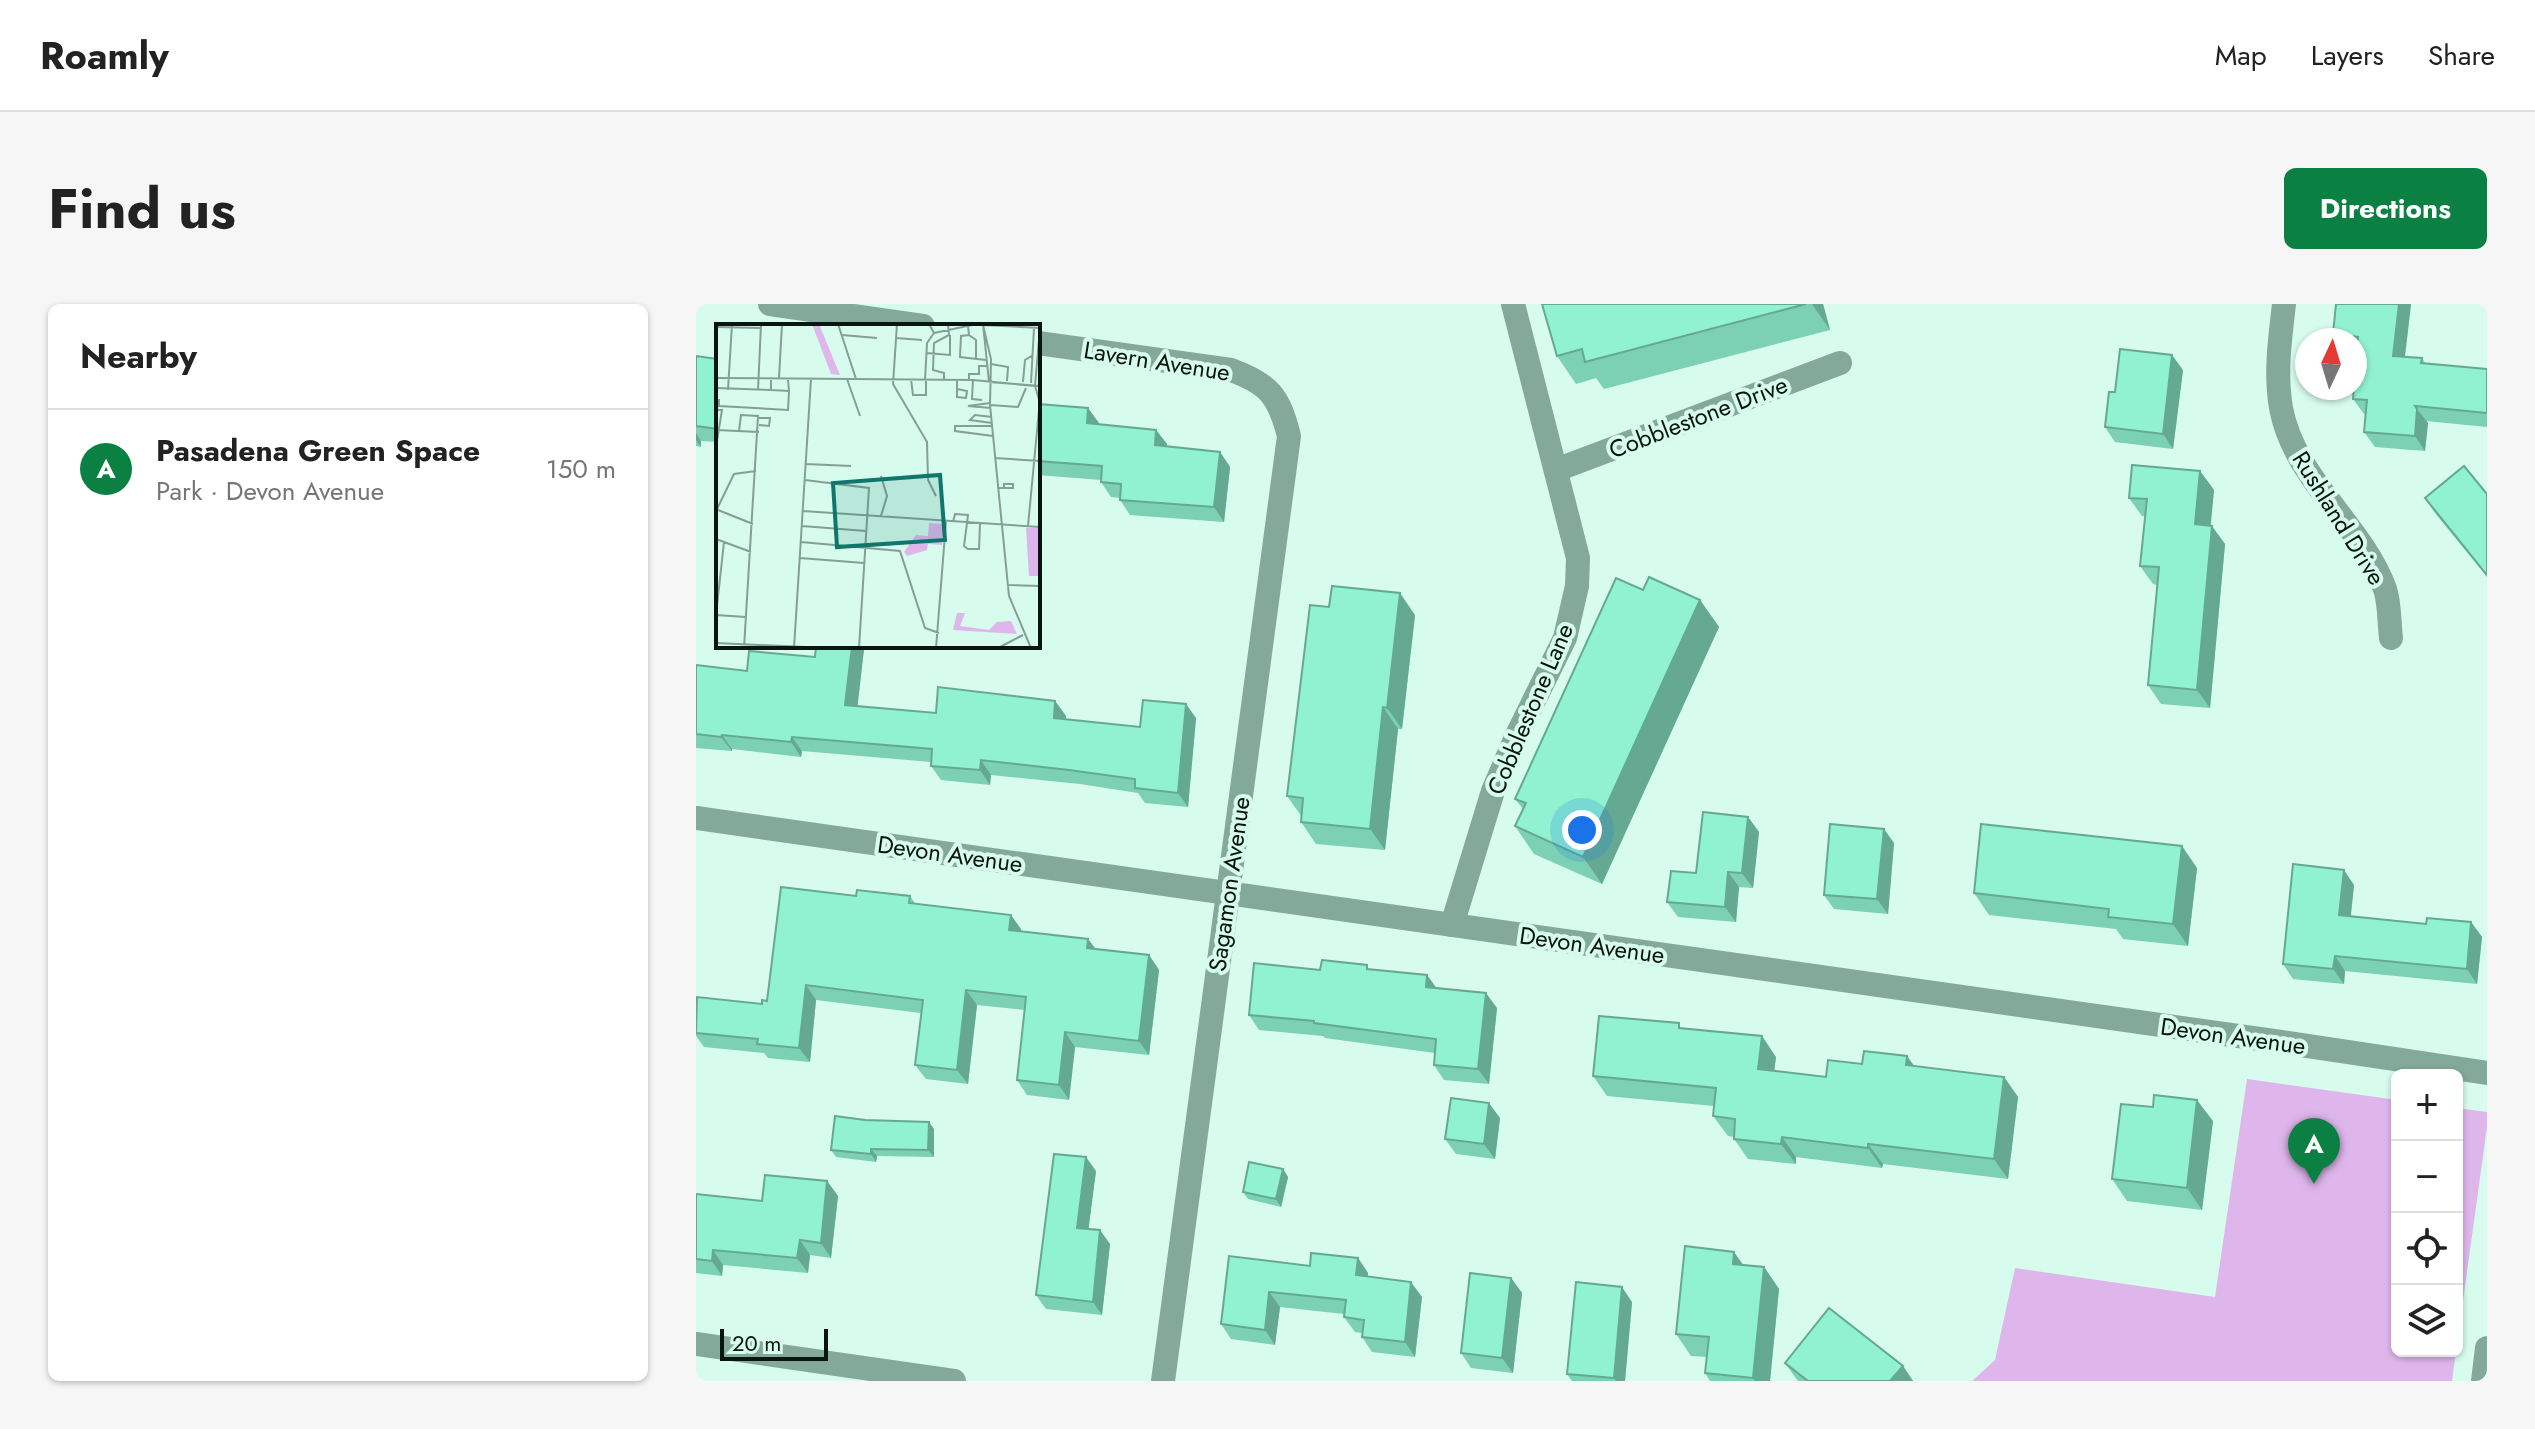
<!DOCTYPE html>
<html lang="en">
<head>
<meta charset="utf-8">
<style>
	:root { --surface:#fff; --page:#f6f6f6; --text:#222; --muted:#767676; --line:#e0e0e0; --accent:#0b8043 }
	body { margin:0; font-family:Jost,sans-serif; background:var(--page); color:var(--text) }
	.controls { position:absolute; right:24px; bottom:24px; display:grid; overflow:hidden; border-radius:12px; box-shadow:0 2px 6px #0004 }
	.controls button { width:72px; height:72px; display:grid; place-items:center; padding:0; border:0; border-bottom:2px solid var(--line); background:var(--surface); color:var(--text); font:40px sans-serif }
	.compass { position:absolute; left:1599px; top:24px; width:72px; height:72px; border-radius:50%; background:var(--surface); box-shadow:0 2px 6px #0004; rotate:4deg }
	.scale { position:absolute; left:24px; bottom:20px; width:108px; box-sizing:border-box; padding-left:8px; border:4px solid #081511; border-top:0; font-size:22px; line-height:28px; white-space:nowrap; color:#081511; -webkit-text-stroke:6px #d7fbed; paint-order:stroke }
	.you { position:absolute; left:886px; top:526px; width:28px; height:28px; margin:-20px; border:6px solid #fff; border-radius:50%; background:#1a73e8; box-shadow:0 0 0 12px #1a73e833 }
	.badge { display:grid; place-items:center; width:52px; height:52px; border-radius:50%; background:var(--accent); color:#fff; font-size:26px; font-weight:700 }
	.pin { position:absolute; translate:-50% -66px; filter:drop-shadow(0 2px 4px #0008) }
	.pin::after { content:''; position:absolute; top:42px; width:28px; height:24px; background:inherit; clip-path:polygon(0 0,100% 0,50% 100%) }
	.list { margin:0; padding:0; list-style:none }
	h2 { display:flex; justify-content:space-between; align-items:center; height:104px; margin:0; padding:0 32px; font-size:34px }
	h2 small { font-size:26px; font-weight:400; color:var(--muted) }
	.list li { display:grid; grid-template-columns:52px 1fr auto; gap:24px; align-items:center; box-sizing:border-box; height:120px; padding:0 32px; border-top:2px solid var(--line) }
	.list b { display:block; font-size:30px; white-space:nowrap }
	.list p { margin:0; font-size:26px; white-space:nowrap; color:var(--muted) }
	.list em { font-size:26px; font-style:normal; color:var(--muted) }
	.icon { flex:none; width:44px; height:44px; fill:none; stroke:currentColor; stroke-width:2; stroke-linecap:round; stroke-linejoin:round }
	.map { position:relative; flex:none; width:1791px; height:1077px; overflow:hidden; border-radius:12px }
	header { display:flex; align-items:center; gap:48px; box-sizing:border-box; height:112px; padding:0 40px; background:var(--surface); border-bottom:2px solid var(--line) }
	header strong { font-size:38px }
	nav { display:flex; gap:44px; margin-inline-start:auto; font-size:28px }
	.intro { display:flex; align-items:center; justify-content:space-between; box-sizing:border-box; height:192px; padding:0 48px }
	h1 { margin:0; font-size:56px }
	.button { padding:20px 36px; border-radius:12px; background:var(--accent); color:#fff; font-size:28px; font-weight:700 }
	main { display:flex; gap:48px; padding:0 48px }
	aside { flex:1; background:var(--surface); border-radius:12px; box-shadow:0 2px 6px #0004 }
	.map>svg:first-child { display:block }
</style>
</head>
<body>
<header>
<strong>Roamly</strong>
<nav><a>Map</a><a>Layers</a><a>Share</a></nav>
</header>
<div class="intro"><h1>Find us</h1><a class="button">Directions</a></div>
<main>
<aside>
<h2>Nearby<small></small></h2>
<ul class="list">
<li><span class="badge">A</span><div><b>Pasadena Green Space</b><p>Park · Devon Avenue</p></div><em>150 m</em></li>
</ul>
</aside>
<div class="map">
<svg width="1791" height="1077" viewBox="0 0 1791 1077">
	<rect width="100%" height="100%" fill="#d7fbed"/>
	<g fill="#dfb6ec">
		<polygon points="1551,775 1701,796 1701,1047 1760,1047 1756,1077 1276,1077 1299,1056 1319,964 1519,993"/>
		<polygon points="1761,804 1791,808 1791,823 1761,1040"/>
	</g>
	<g fill="none" stroke-linecap="round" stroke-linejoin="round">
		<g stroke="#83a99a" stroke-width="24">
			<polyline points="74,0 227,22"/>
			<path d="M1588,0c-4,35 -9,69 -3,104 13,71 80,116 104,181 5,15 4,34 6,49"/>
			<path d="M342,39l193,27c39,14 48,27 58,66l-126,945"/>
			<polyline points="860,166 1144,59"/>
			<polyline points="0,514 1585,738 1791,769"/>
			<polyline points="756,621 797,487 821,431 869,334 881,282 882,254 817,0"/>
			<polyline points="0,1040 258,1077"/>
			<polyline points="1787,1077 1791,1044"/>
		</g>
	</g>
	<g fill="#7cd0b3">
		<polygon points="846,0 1127,0 1134,26 908,85 900,74 880,80 861,52"/>
		<polygon points="1640,0 1715,0 1709,53 1726,54 1729,59 1791,65 1791,123 1730,117 1732,119 1729,147 1679,143 1668,128 1670,110 1668,110 1657,95 1661,46 1659,46 1659,36 1641,36 1637,30"/>
		<polygon points="0,52 22,55 22,138 5,137 5,143 0,142"/>
		<polygon points="1487,66 1477,145 1419,138 1409,123 1419,88"/>
		<polygon points="342,100 392,104 403,120 460,126 471,140 471,142 524,148 534,163 528,218 434,211 424,196 424,194 415,193 405,178 405,176 342,171 342,175"/>
		<polygon points="1504,167 1518,186 1514,221 1529,240 1514,404 1465,400 1452,381 1461,281 1457,280 1444,262 1449,212 1446,212 1433,194"/>
		<polygon points="1791,190 1791,273 1739,209 1729,194"/>
		<polygon points="947,286 1004,296 1023,323 906,580 838,550 819,522 827,505 819,495"/>
		<polygon points="633,303 719,311 706,425 702,425 689,546 620,540 605,518 606,513 591,492"/>
		<polygon points="120,342 166,342 168,345 161,402 240,409 359,397 370,412 369,415 444,423 500,414 492,503 449,499 442,489 384,480 295,471 294,481 245,476 235,462 235,458 106,447 105,453 36,445 36,447 0,444 0,361 51,367 119,353"/>
		<polygon points="1052,513 1063,528 1057,584 1043,583 1040,618 982,613 971,598"/>
		<polygon points="1198,539 1192,610 1138,605 1128,591"/>
		<polygon points="1501,564 1492,642 1427,635 1420,625 1293,611 1278,589"/>
		<polygon points="1658,581 1655,612 1730,620 1775,618 1786,633 1781,680 1649,667 1648,680 1597,675 1587,660"/>
		<polygon points="160,592 214,592 219,599 325,625 325,628 399,645 453,651 463,666 453,751 379,743 373,796 331,791 321,776 329,706 281,701 272,780 230,775 219,761 225,709 120,696 114,758 72,754 68,749 8,743 0,732 0,704 66,700 71,697"/>
		<polygon points="674,665 731,671 740,684 801,704 793,780 748,776 738,761 739,749 629,734 627,732 563,726 553,711 624,666"/>
		<polygon points="987,724 1080,753 1078,767 1130,773 1166,760 1211,752 1218,762 1308,773 1322,793 1312,875 1187,860 1186,864 1100,853 1100,860 1052,855 1038,835 1038,833 1032,832 1017,812 1018,802 911,792 897,772"/>
		<polygon points="804,814 799,855 760,850 749,835"/>
		<polygon points="1517,817 1506,906 1431,897 1416,875"/>
		<polygon points="238,825 238,853 181,852 180,858 140,853 135,846"/>
		<polygon points="587,865 592,873 585,903 552,895 547,888"/>
		<polygon points="400,867 392,925 414,940 406,1011 350,1005 340,991"/>
		<polygon points="131,877 142,892 135,954 114,951 112,969 27,961 26,972 0,969 0,890 66,897"/>
		<polygon points="533,952 614,962 662,954 672,969 672,973 726,993 719,1053 676,1048 666,1033 666,1029 659,1028 648,1013 648,1010 584,1003 579,1041 535,1035 525,1020"/>
		<polygon points="1048,961 1068,963 1083,985 1074,1077 1014,1077 1009,1069 1011,1053 995,1052 980,1030"/>
		<polygon points="815,974 826,989 817,1069 775,1064 765,1049"/>
		<polygon points="936,998 929,1077 876,1077 871,1070"/>
		<polygon points="1089,1059 1207,1062 1217,1077 1102,1077"/>
	</g>
	<g fill="#65a992">
		<polygon points="1116,0 1127,0 1134,26"/>
		<polygon points="1703,0 1715,0 1707,67 1697,52"/>
		<polygon points="1476,51 1487,66 1477,145 1467,130"/>
		<polygon points="392,104 403,119 401,134 391,119"/>
		<polygon points="1721,105 1732,119 1729,147 1719,132"/>
		<polygon points="460,126 471,140 469,156 459,141"/>
		<polygon points="0,129 5,137 5,143 0,136"/>
		<polygon points="524,148 534,163 528,218 518,203"/>
		<polygon points="1504,167 1518,186 1513,239 1499,220"/>
		<polygon points="1516,222 1529,240 1514,404 1501,386"/>
		<polygon points="704,289 719,311 706,425 691,404"/>
		<polygon points="1004,296 1023,323 906,580 887,553"/>
		<polygon points="156,342 166,342 168,345 160,416 149,401"/>
		<polygon points="359,397 370,412 368,428 358,414"/>
		<polygon points="490,400 500,414 492,503 482,489"/>
		<polygon points="687,403 702,425 689,546 674,525"/>
		<polygon points="26,431 36,445 36,447 25,433"/>
		<polygon points="96,433 106,447 105,453 95,438"/>
		<polygon points="285,456 295,471 294,481 284,466"/>
		<polygon points="1052,513 1063,528 1057,584 1046,569"/>
		<polygon points="1188,525 1198,539 1192,610 1181,595"/>
		<polygon points="1486,542 1501,564 1492,642 1477,620"/>
		<polygon points="1648,566 1658,581 1653,626 1643,611"/>
		<polygon points="1032,568 1043,583 1040,618 1029,603"/>
		<polygon points="315,611 325,625 323,641 313,626"/>
		<polygon points="1775,618 1786,633 1781,680 1771,665"/>
		<polygon points="392,635 403,649 391,644"/>
		<polygon points="453,651 463,666 453,751 443,737"/>
		<polygon points="1639,652 1649,667 1648,680 1637,665"/>
		<polygon points="731,671 742,686 730,683"/>
		<polygon points="110,681 120,696 114,758 103,744"/>
		<polygon points="270,686 281,701 272,780 261,766"/>
		<polygon points="790,689 801,704 793,780 782,765"/>
		<polygon points="369,728 379,743 373,796 363,781"/>
		<polygon points="1066,732 1080,753 1076,785 1062,765"/>
		<polygon points="1211,752 1225,772 1210,761"/>
		<polygon points="1308,773 1322,793 1312,875 1298,855"/>
		<polygon points="1501,796 1517,817 1506,906 1491,884"/>
		<polygon points="793,799 804,814 799,855 788,840"/>
		<polygon points="233,818 238,825 238,853 232,846"/>
		<polygon points="1086,833 1100,853 1100,860 1085,840"/>
		<polygon points="1172,840 1187,860 1186,864 1172,844"/>
		<polygon points="175,845 181,852 180,858 175,850"/>
		<polygon points="390,853 400,867 391,937 381,924"/>
		<polygon points="587,865 592,873 585,903 580,895"/>
		<polygon points="131,877 142,892 135,954 125,939"/>
		<polygon points="404,926 414,940 406,1011 397,998"/>
		<polygon points="104,936 114,951 112,969 101,954"/>
		<polygon points="17,946 27,961 26,972 16,957"/>
		<polygon points="1038,948 1053,969 1037,960"/>
		<polygon points="662,954 672,969 671,986 660,971"/>
		<polygon points="1068,963 1083,985 1074,1077 1059,1077 1057,1074"/>
		<polygon points="815,974 826,989 817,1069 806,1054"/>
		<polygon points="715,978 726,993 719,1053 709,1038"/>
		<polygon points="926,983 936,998 929,1077 920,1077 918,1074"/>
		<polygon points="573,988 584,1003 579,1041 569,1026"/>
		<polygon points="1207,1062 1217,1077 1194,1077"/>
	</g>
	<g fill="#90f2d0" stroke="#65a992" stroke-width="2">
		<polygon points="846,0 1110,0 889,58 886,45 861,52"/>
		<polygon points="1640,0 1703,0 1697,52 1726,54 1725,59 1791,65 1791,109 1719,102 1721,105 1719,132 1668,128 1671,96 1657,95 1662,33 1637,30"/>
		<polygon points="1424,45 1476,51 1467,130 1409,123 1413,88 1419,88"/>
		<polygon points="0,52 22,55 22,125 0,122"/>
		<polygon points="342,100 392,104 391,119 460,126 459,141 524,148 518,203 424,196 425,180 405,178 406,162 342,157"/>
		<polygon points="1436,161 1504,167 1499,220 1516,222 1501,386 1452,381 1463,263 1444,262 1451,195 1433,194"/>
		<polygon points="1768,162 1791,190 1791,271 1729,194"/>
		<polygon points="953,273 1004,296 887,553 819,522 830,499 819,495 920,274 947,286"/>
		<polygon points="636,282 704,289 691,404 687,403 674,525 605,518 607,494 591,492 614,301 633,303"/>
		<polygon points="120,342 156,342 149,401 240,409 242,383 359,397 358,414 444,423 447,396 490,400 482,489 439,484 439,475 373,466 285,456 284,466 235,462 236,445 96,433 95,438 26,431 25,433 0,430 0,361 51,367 53,347 119,353"/>
		<polygon points="1007,508 1052,513 1046,569 1032,568 1029,603 971,598 975,567 1000,569"/>
		<polygon points="1134,520 1188,525 1181,595 1128,591"/>
		<polygon points="1285,520 1486,542 1477,620 1412,613 1413,605 1278,589"/>
		<polygon points="1597,560 1648,566 1643,611 1730,620 1731,614 1775,618 1771,665 1639,652 1637,665 1587,660"/>
		<polygon points="85,583 160,592 161,586 214,592 213,599 315,611 313,626 392,635 391,644 453,651 443,737 369,728 363,781 321,776 330,693 270,686 261,766 219,761 227,696 110,681 103,744 61,740 62,735 0,729 1,693 66,700 66,696 71,697"/>
		<polygon points="626,656 671,661 671,665 731,671 730,683 790,689 782,765 738,761 740,735 618,719 618,717 553,711 558,659 624,666"/>
		<polygon points="903,712 983,719 983,724 1066,732 1062,765 1130,773 1132,756 1166,760 1168,747 1211,752 1210,761 1308,773 1298,855 1172,840 1172,844 1086,833 1085,840 1038,835 1039,815 1017,812 1020,784 897,772"/>
		<polygon points="1458,791 1501,796 1491,884 1416,875 1425,800 1457,803"/>
		<polygon points="755,794 793,799 788,840 749,835"/>
		<polygon points="139,812 169,816 233,818 232,846 175,845 175,850 135,846"/>
		<polygon points="358,850 390,853 381,924 404,926 397,998 340,991"/>
		<polygon points="553,858 587,865 580,895 547,888"/>
		<polygon points="69,871 131,877 125,939 104,936 101,954 17,946 16,957 0,955 0,890 66,897"/>
		<polygon points="989,942 1038,948 1037,960 1068,963 1057,1074 1009,1069 1013,1033 980,1030"/>
		<polygon points="615,949 662,954 660,971 715,978 709,1038 666,1033 668,1016 648,1013 650,996 573,988 569,1026 525,1020 533,952 614,962"/>
		<polygon points="774,969 815,974 806,1054 765,1049"/>
		<polygon points="880,978 926,983 918,1074 871,1070"/>
		<polygon points="1133,1004 1207,1062 1194,1077 1112,1077 1089,1059"/>
	</g>
	<g text-anchor="middle" dominant-baseline="central" stroke-width="8" stroke-linejoin="round" paint-order="stroke">
		<g font-size="24" fill="#081511" stroke="#d7fbed">
			<text transform="translate(461 57) rotate(9)">Lavern Avenue</text>
			<text transform="translate(1002 113) rotate(-21)">Cobblestone Drive</text>
			<text transform="translate(1643 214) rotate(58)">Rushland Drive</text>
			<text transform="translate(834 405) rotate(-67)">Cobblestone Lane</text>
			<text transform="translate(254 550) rotate(8)">Devon Avenue</text>
			<text transform="translate(533 580) rotate(-82)">Sagamon Avenue</text>
			<text transform="translate(896 641) rotate(8)">Devon Avenue</text>
			<text transform="translate(1537 732) rotate(8)">Devon Avenue</text>
		</g>
	</g>
	<g transform="translate(20 20)">
		<rect width="324" height="324" fill="#d7fbed"/>
		<path d="M96,0h7l21,51 -9,-1zM213,199l15,1 -2,21 -14,-1 -1,6 -20,6 -3,-4 12,-17 12,1zM310,204h14v48h-11zM241,289h8l-5,13 29,4 8,-8 14,-1 6,13 -64,-4z" fill="#dfb6ec"/>
		<path fill="none" stroke="#849f95" stroke-width="2" d="M122,0l18,55M181,0l-4,60 34,58 1,38 8,16M267,0l6,58M267,1l57,3M267,1l8,34 -1,46 19,191 22,52M252,2l1,9 7,5v19M0,3l45,1M324,4l-5,58 5,17M218,9l43,-9M126,11l35,3M253,11l-8,1 -1,21 26,3M180,14l26,2M210,29l24,2v-20M275,40l17,3 -1,14M0,54l257,2 62,6M63,54l3,-54M131,55l13,37M195,55l2,16h13v-15M228,55v-6l-11,-3 1,-27 15,-8 -1,-11M241,55v18l9,1 1,-7 -10,-2M209,56l2,-37 7,-10 -5,-9M253,56v-6h10v-8h8M257,56l-1,19 10,1M273,58l51,4M307,58l2,-22 8,-5M315,59l3,-55M0,64l55,2v-10M12,66l4,-66M42,66l3,-66M55,66l18,1 -1,-11M3,75v7l69,4 1,-19M274,79l-22,3 23,2M274,81l28,2 8,-19M0,86h6l-6,37M276,93l-17,-2 -5,5 22,3M43,101l10,1 1,-8h-11M277,102h-38v5l38,5M0,106l43,2M23,107l2,-16 17,1 -14,232M279,134l45,3M90,140l45,2M165,152l6,20 -6,20M89,156l64,8 -10,160M282,164h15v-4h-9v4M1,185l17,-35 22,-3M2,186l35,14M87,187l237,16M237,198l2,-8 13,1 -4,31 4,3h11l1,-25M86,202l64,5M312,202l11,-116M0,215l35,13M85,218l99,9 25,77 14,5M84,234l64,5M291,261l33,1M0,291l8,-73M0,291l30,2M0,319l112,5M78,324l17,-269M220,324l10,-126M282,324l25,-13"/>
		<path fill="#0f766e" fill-opacity="0.15" stroke="#0f766e" stroke-width="4" d="M224,151l5,65 -108,7 -4,-64z"/>
		<rect width="324" height="324" fill="none" stroke="#081511" stroke-width="4"/>
	</g>
</svg>
<div class="controls">
<button>+</button>
<button>−</button>
<button><svg class="icon" aria-label="locate" viewBox="0 0 24 24"><circle cx="12" cy="12" r="6"/><path d="M12 2v4M12 18v4M2 12h4M18 12h4"/></svg></button>
<button><svg class="icon" aria-label="layers" viewBox="0 0 24 24"><path d="M12 4l9 5-9 5-9-5zM3 14l9 5 9-5"/></svg></button>
</div>
<svg class="compass" viewBox="-18 -18 36 36"><path d="M0-13l5 13h-10z" fill="#e53935"/><path d="M0 13l5-13h-10z" fill="#767676"/></svg>
<div class="scale">20 m</div>
<div class="you"></div>
<div class="pin badge" style="left:1618px;top:880px">A</div>
</div>
</main>
</body>
</html>
